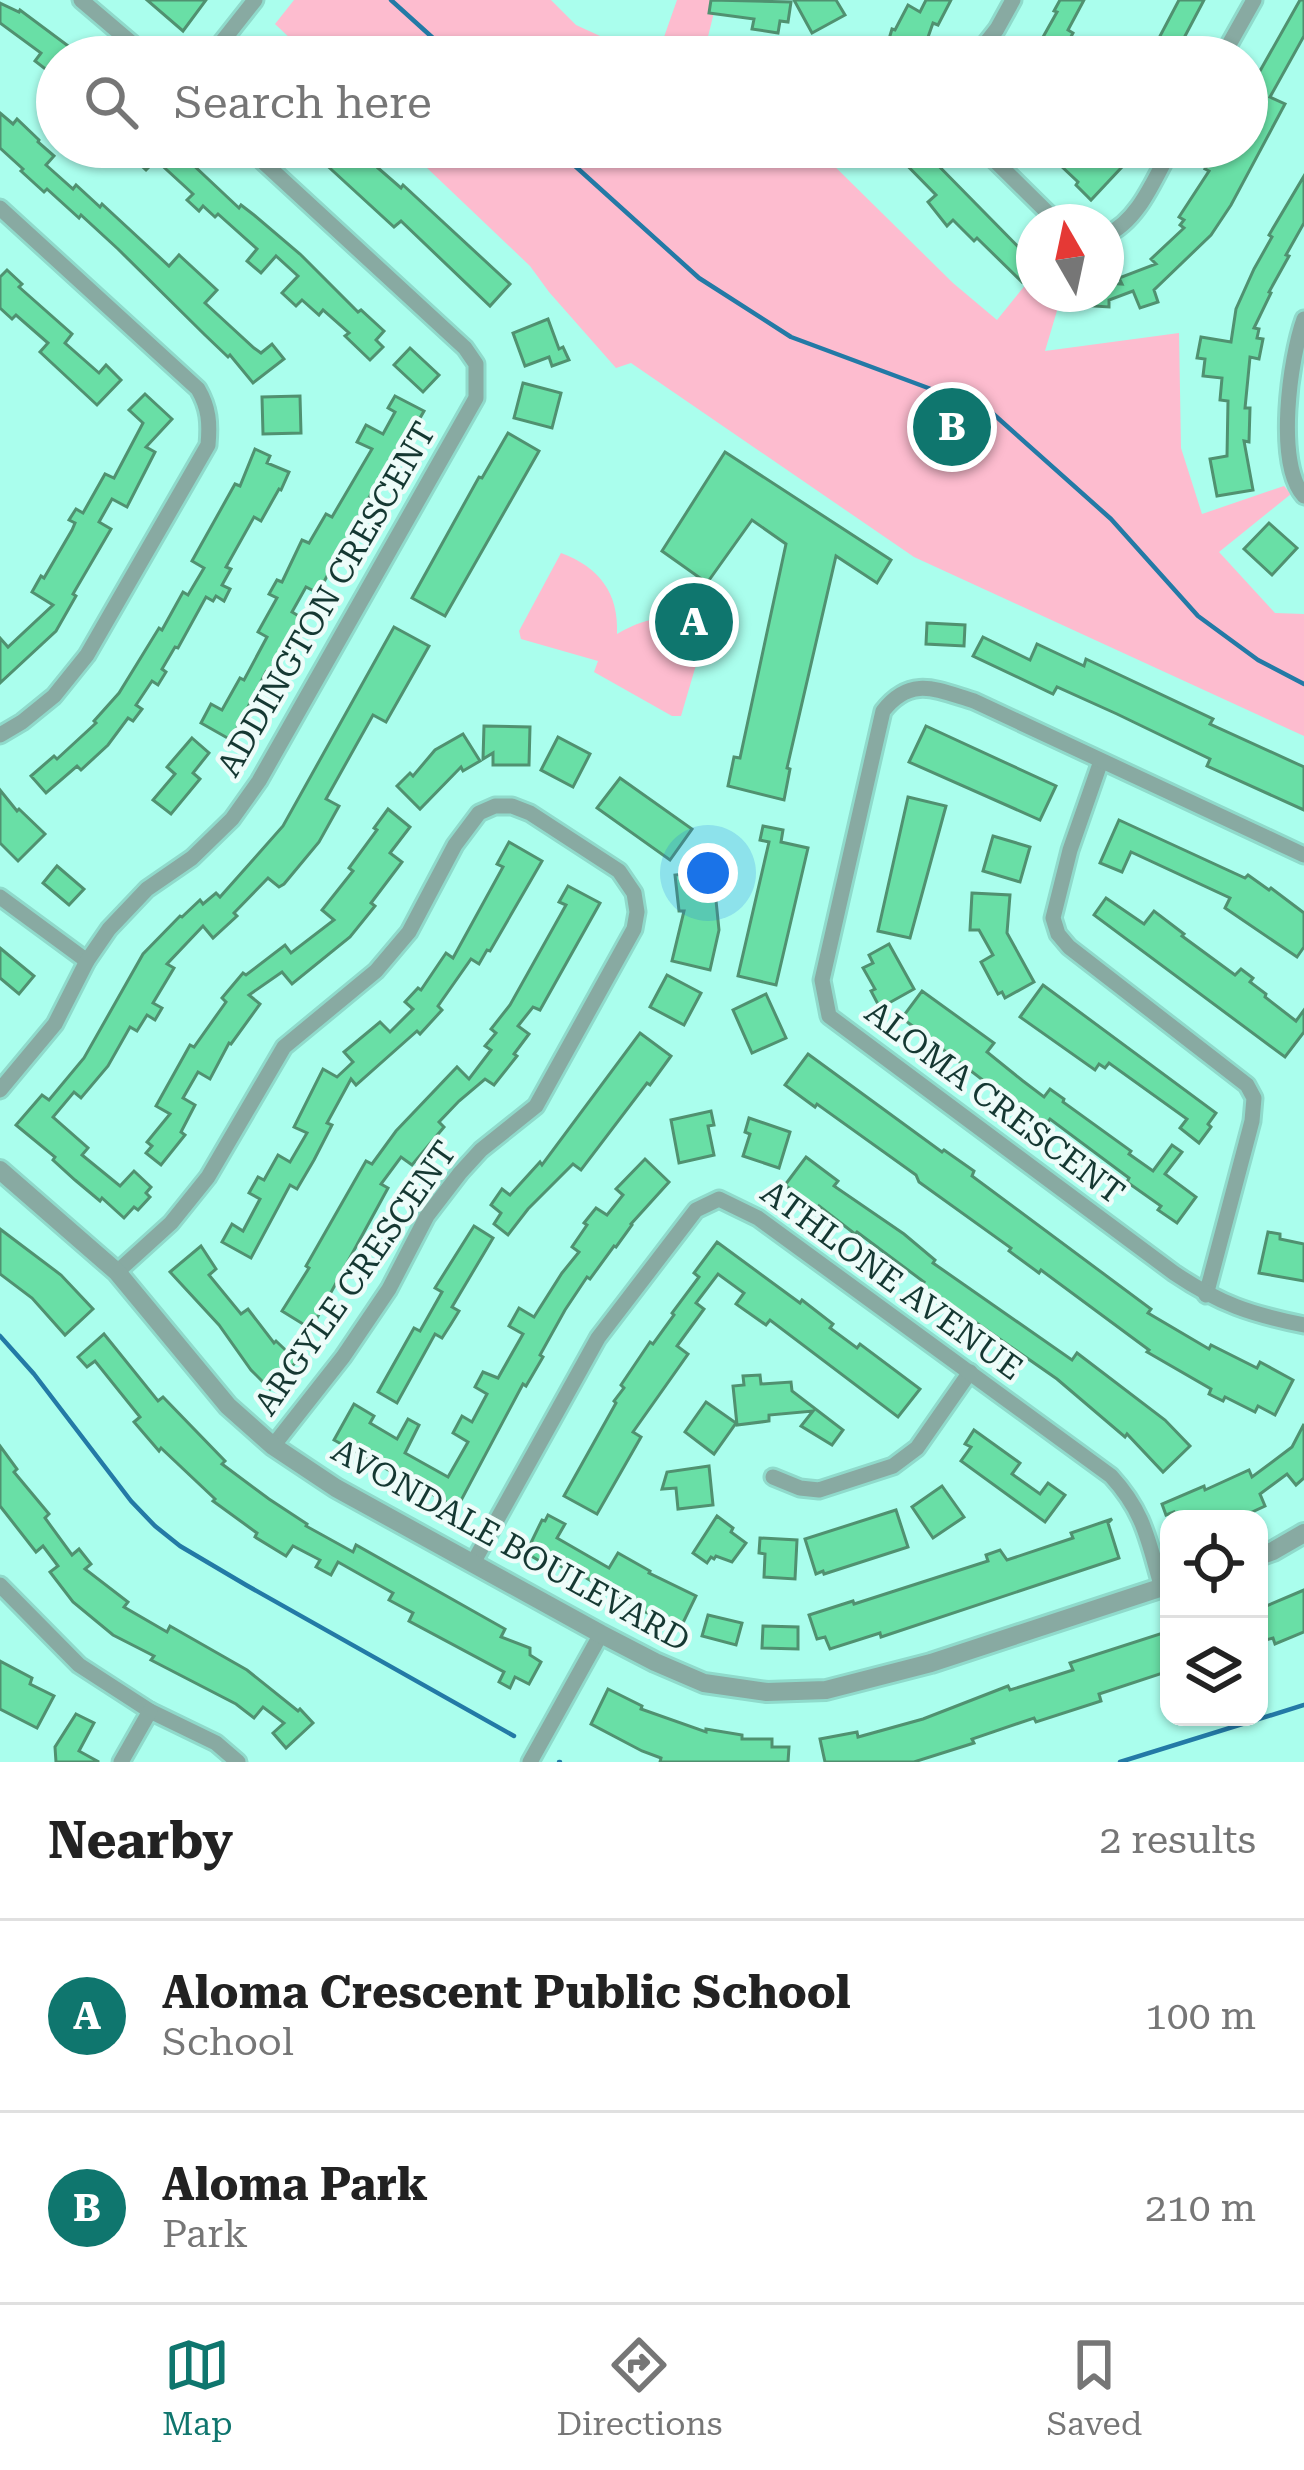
<!DOCTYPE html>
<html lang="en">
<head>
<meta charset="utf-8">
<style>
	:root { --surface:#fff; --page:#f2f2f2; --text:#222; --muted:#767676; --line:#e0e0e0; --accent:#0f766e }
	body { margin:0; font-family:"Roboto Serif",serif; background:var(--page); color:var(--text) }
	.controls { position:absolute; right:36px; bottom:36px; display:grid; overflow:hidden; border-radius:24px; box-shadow:0 3px 9px #0004 }
	.controls button { width:108px; height:108px; display:grid; place-items:center; padding:0; border:0; border-bottom:3px solid var(--line); background:var(--surface); color:var(--text); font:60px sans-serif }
	.compass { position:absolute; left:1016px; top:204px; width:108px; height:108px; border-radius:50%; background:var(--surface); box-shadow:0 3px 9px #0004; rotate:351deg }
	.you { position:absolute; left:708px; top:873px; width:42px; height:42px; margin:-30px; border:9px solid #fff; border-radius:50%; background:#1a73e8; box-shadow:0 0 0 18px #1a73e833 }
	.badge { display:grid; place-items:center; width:78px; height:78px; border-radius:50%; background:var(--accent); color:#fff; font-size:39px; font-weight:700 }
	.pin { position:absolute; translate:-50% -50%; border:6px solid #fff; box-shadow:0 3px 12px #0006 }
	.list { margin:0; padding:0; list-style:none }
	h2 { display:flex; justify-content:space-between; align-items:center; height:156px; margin:0; padding:0 48px; font-size:51px }
	h2 small { font-size:39px; font-weight:400; color:var(--muted) }
	.list li { display:grid; grid-template-columns:78px 1fr auto; gap:36px; align-items:center; box-sizing:border-box; height:192px; padding:0 48px; border-top:3px solid var(--line) }
	.list b { display:block; font-size:45px; white-space:nowrap }
	.list p { margin:0; font-size:39px; white-space:nowrap; color:var(--muted) }
	.list em { font-size:39px; font-style:normal; color:var(--muted) }
	.icon { flex:none; width:66px; height:66px; fill:none; stroke:currentColor; stroke-width:2; stroke-linecap:round; stroke-linejoin:round }
	.map { position:relative; flex:none; width:1304px; height:1762px; overflow:hidden }
	.search { position:absolute; background:var(--surface); box-shadow:0 3px 9px #0004; left:36px; right:36px; top:36px; height:132px; display:flex; align-items:center; gap:30px; box-sizing:border-box; padding:0 42px; border-radius:66px; color:var(--muted); font-size:45px }
	.sheet { height:540px; background:var(--surface) }
	nav { display:flex; justify-content:space-around; align-items:center; box-sizing:border-box; height:168px; border-top:3px solid var(--line); background:var(--surface); font-size:33px; color:var(--muted) }
	nav a { display:grid; justify-items:center; gap:6px }
	nav .on { color:var(--accent) }
	.map>svg:first-child { display:block }
</style>
</head>
<body>
<div class="map">
<svg width="1304" height="1762" viewBox="0 0 1304 1762">
	<rect width="100%" height="100%" fill="#aafeed"/>
	<g fill="#fdbccf">
		<polygon points="294,0 551,0 576,25 646,57 310,57 275,24"/>
		<polygon points="677,0 717,0 703,57 657,57"/>
		<polygon points="405,147 815,147 953,283 997,320 1034,274 1034,294 1062,294 1045,351 1179,333 1181,448 1202,514 1284,486 1291,494 1219,552 1275,613 1304,614 1304,736 914,557 631,363 616,368 549,292 530,266"/>
		<path d="M561,553c38,14 58,40 56,81 34,-19 53,-21 89,-3l-25,85h-9l-78,-44 4,-11 -77,-22 -2,-8z"/>
	</g>
	<g fill="none" stroke-linecap="round" stroke-linejoin="round">
		<g stroke="#237aa6" stroke-width="4.5">
			<polyline points="391,0 454,57"/>
			<polyline points="554,147 699,278 791,337 990,411 1111,519 1198,616 1258,660 1304,684"/>
			<polyline points="0,1336 34,1374 131,1501 155,1526 180,1546 246,1585 514,1736"/>
			<polyline points="559,1762 560,1762"/>
			<polyline points="1120,1762 1304,1705"/>
		</g>
	</g>
	<g fill="#69dfa6" stroke="#509170" stroke-width="3">
		<polygon points="147,0 206,0 183,31"/>
		<polygon points="711,0 791,2 788,22 780,21 778,33 752,29 754,19 709,13"/>
		<polygon points="794,0 836,0 845,15 812,33"/>
		<polygon points="926,0 951,0 938,25 933,23 921,57 912,57 886,49 892,29 895,30 908,5 920,12"/>
		<polygon points="1060,0 1084,0 1068,30 1073,33 1060,57 1057,57 1038,46 1057,12 1054,11"/>
		<polygon points="1179,0 1204,0 1174,57 1149,57"/>
		<polygon points="1300,0 1304,0 1304,36 1270,97 1285,104 1231,205 1211,235 1154,290 1158,302 1140,308 1133,291 1109,300 1109,307 1064,304 1064,294 1106,294 1106,283 1122,284 1119,278 1156,264 1151,259 1184,228 1180,225 1184,220 1179,217 1209,171 1205,169 1218,147 1247,147 1247,94"/>
		<polygon points="0,3 19,12 20,10 83,57 57,57 57,78 35,61 41,53 0,23"/>
		<polygon points="0,113 13,124 17,119 39,140 38,142 54,156 46,165 73,189 76,185 100,207 102,204 169,266 179,255 217,290 205,303 254,348 261,353 272,344 284,359 253,383 230,355 228,357 205,335 118,249 81,215 79,218 47,189 44,192 21,171 23,169 0,148"/>
		<polygon points="121,147 174,147 239,208 241,205 254,215 300,254 358,312 361,310 384,331 376,340 383,347 370,360 345,336 349,333 323,310 319,315 302,300 296,306 282,293 298,276 276,256 261,273 247,261 257,249 218,214 215,217 203,206 199,211 187,200 193,194 156,160 146,170"/>
		<polygon points="333,147 355,147 364,156 375,156 383,162 378,168 401,188 403,185 510,284 490,306 401,221 394,227 321,160"/>
		<polygon points="889,147 920,147 1034,263 1034,269 1022,282 977,238 974,241 953,220 947,226 928,202 936,195"/>
		<polygon points="1041,147 1077,147 1095,164 1106,154 1121,168 1091,200 1076,185 1078,182"/>
		<polygon points="1304,176 1304,223 1286,255 1289,256 1269,292 1271,293 1254,328 1259,329 1257,338 1263,339 1259,359 1250,357 1245,408 1250,408 1249,442 1244,441 1253,490 1217,496 1210,459 1227,456 1228,401 1220,400 1222,378 1203,376 1205,359 1197,358 1201,337 1231,342 1236,309 1254,269 1272,237 1269,235"/>
		<polygon points="7,270 22,284 19,287 72,334 65,343 99,373 106,365 121,380 97,405 40,352 48,343 16,315 12,319 0,308 0,277"/>
		<polygon points="548,319 559,349 563,347 569,360 552,366 549,357 525,366 513,333"/>
		<polygon points="410,348 439,375 423,392 394,365"/>
		<polygon points="523,383 561,393 552,428 514,418"/>
		<polygon points="145,394 172,419 146,447 155,452 127,507 112,499 99,522 111,529 73,594 76,596 56,631 0,683 0,638 8,647 53,605 32,592 41,576 44,578 72,530 75,523 69,520 76,509 83,513 105,474 114,478 143,423 129,410"/>
		<polygon points="300,396 301,433 263,434 262,397"/>
		<polygon points="395,396 424,411 416,425 413,423 389,468 386,466 318,593 306,587 292,612 302,618 269,674 266,672 231,740 201,723 211,704 222,710 240,678 244,680 267,637 258,632 277,598 269,594 277,580 282,582 302,540 309,543 326,514 332,517 372,449 357,442 366,425 383,434 395,412 388,408"/>
		<polygon points="508,433 539,451 445,616 412,598 479,477 482,478"/>
		<polygon points="255,449 270,456 267,463 289,472 281,490 279,489 261,521 254,517 226,567 231,569 222,585 230,589 224,601 216,596 213,601 206,597 178,648 175,647 162,669 166,672 158,685 152,681 136,705 142,709 133,721 128,718 108,745 81,770 77,766 46,793 31,776 54,756 57,759 96,723 94,721 119,693 159,628 162,630 183,592 188,595 204,568 192,561 235,484 240,486"/>
		<polygon points="725,452 891,560 877,583 836,556 787,768 790,769 784,800 728,786 734,757 740,758 786,544 752,520 707,583 662,551"/>
		<polygon points="1269,523 1297,548 1272,575 1244,549"/>
		<polygon points="927,623 965,625 964,646 926,644"/>
		<polygon points="394,627 429,646 386,722 373,715 326,799 339,806 319,842 284,884 279,887 268,878 234,913 237,916 213,938 203,926 167,964 174,968 153,1003 162,1008 155,1020 147,1015 137,1031 130,1027 108,1066 81,1098 74,1092 53,1117 88,1148 82,1155 120,1186 134,1171 151,1187 146,1193 150,1197 138,1210 134,1207 124,1218 102,1198 100,1201 75,1180 53,1160 55,1157 16,1125 42,1095 49,1100 84,1058 143,954 180,916 182,917 200,900 203,904 216,893 220,897 283,826"/>
		<polygon points="983,637 1030,660 1037,644 1084,666 1086,659 1213,719 1210,724 1304,767 1304,810 1207,766 1210,759 1117,714 1057,687 1053,694 973,656"/>
		<polygon points="484,726 530,727 529,765 493,765 493,753 483,759"/>
		<polygon points="926,726 1056,786 1040,820 909,762"/>
		<polygon points="463,734 480,761 463,771 461,767 420,809 397,786 410,773 413,776 435,750"/>
		<polygon points="558,737 590,754 573,787 541,770"/>
		<polygon points="192,738 209,753 193,773 200,779 171,814 153,800 175,774 167,767"/>
		<polygon points="620,778 692,829 670,860 597,808"/>
		<polygon points="0,790 17,811 19,809 45,834 18,861 0,843"/>
		<polygon points="908,797 946,806 910,938 878,931"/>
		<polygon points="388,809 410,827 390,853 402,862 371,903 375,906 350,937 292,984 282,972 249,995 260,1004 231,1044 229,1043 210,1079 198,1072 183,1098 195,1105 181,1132 185,1135 161,1165 146,1153 152,1146 147,1142 170,1114 156,1106 190,1045 194,1047 226,1002 222,998 243,973 246,975 285,945 291,953 334,920 322,910 353,871 349,868 377,830 374,828"/>
		<polygon points="1119,820 1245,878 1248,875 1269,890 1271,888 1304,913 1304,947 1297,957 1225,908 1230,898 1131,852 1122,872 1100,863"/>
		<polygon points="763,826 783,830 781,842 808,848 776,985 738,976 769,842 760,840"/>
		<polygon points="993,836 1030,847 1020,882 983,871"/>
		<polygon points="509,842 542,861 490,951 487,950 479,964 471,959 438,1006 442,1010 420,1034 417,1031 356,1085 351,1079 327,1123 332,1125 314,1160 297,1189 290,1185 251,1258 222,1242 232,1224 243,1231 260,1199 249,1193 258,1177 264,1180 278,1155 290,1162 307,1133 294,1127 323,1069 337,1077 353,1062 344,1052 380,1022 390,1032 413,1009 405,1002 418,988 421,990 446,953 453,958 503,867 497,864"/>
		<polygon points="57,866 84,889 69,905 43,883"/>
		<polygon points="713,871 719,930 710,970 672,961 684,911 679,911 675,875"/>
		<polygon points="568,886 600,903 540,1010 533,1007 518,1026 529,1034 514,1054 517,1056 494,1085 485,1079 459,1101 439,1122 444,1127 412,1165 401,1157 381,1184 388,1188 311,1329 282,1311 309,1268 306,1266 366,1161 372,1164 396,1131 457,1067 469,1079 491,1050 485,1046 496,1033 491,1029 510,1005 566,905 559,902"/>
		<polygon points="972,893 1010,895 1007,933 1034,982 1005,998 1002,992 998,994 981,962 993,955 979,930 970,930"/>
		<polygon points="1106,898 1144,924 1154,911 1184,934 1182,936 1235,975 1241,969 1253,978 1250,982 1266,994 1265,997 1296,1021 1304,1010 1304,1032 1285,1057 1094,915"/>
		<polygon points="889,944 914,989 880,1008 871,991 875,989 863,968 873,963 869,955"/>
		<polygon points="0,948 34,976 19,994 0,978"/>
		<polygon points="667,975 701,993 684,1025 650,1007"/>
		<polygon points="1043,985 1216,1113 1208,1124 1211,1127 1199,1143 1180,1128 1187,1119 1109,1063 1105,1068 1099,1064 1095,1070 1020,1017"/>
		<polygon points="922,991 994,1043 987,1052 1023,1081 1044,1097 1050,1089 1064,1099 1063,1102 1131,1151 1129,1154 1153,1171 1172,1145 1182,1152 1165,1174 1196,1197 1177,1223 1158,1210 1161,1206 1127,1182 1129,1178 1050,1119 1044,1127 902,1018"/>
		<polygon points="766,994 786,1038 752,1053 733,1010"/>
		<polygon points="640,1033 671,1056 650,1085 647,1083 581,1170 573,1164 528,1209 508,1235 494,1224 501,1213 491,1205 502,1189 510,1195 540,1162 542,1165"/>
		<polygon points="808,1054 942,1152 944,1150 974,1171 972,1176 1151,1309 1148,1313 1209,1349 1211,1345 1257,1368 1260,1362 1293,1380 1275,1415 1258,1406 1255,1412 1225,1397 1223,1401 1209,1394 1211,1389 1147,1352 1149,1350 1041,1270 1039,1273 1009,1251 1011,1248 919,1182 916,1175 817,1104 815,1107 785,1085"/>
		<polygon points="711,1111 714,1125 708,1126 714,1155 679,1163 671,1120"/>
		<polygon points="749,1118 790,1132 779,1168 743,1156 750,1134 745,1132"/>
		<polygon points="806,1157 838,1181 834,1186 904,1234 935,1260 933,1263 1072,1360 1077,1353 1165,1420 1190,1446 1163,1472 1127,1434 1125,1437 1057,1379 948,1303 946,1305 921,1286 924,1282 857,1232 855,1234 819,1206 817,1209 785,1185"/>
		<polygon points="645,1159 669,1182 631,1224 632,1225 616,1247 614,1246 590,1279 587,1277 565,1310 540,1355 543,1357 526,1386 523,1384 457,1508 334,1440 354,1404 374,1416 370,1423 397,1439 408,1419 419,1425 405,1453 448,1477 468,1442 453,1433 462,1416 472,1422 487,1394 475,1387 483,1372 498,1378 523,1334 509,1326 519,1308 534,1317 562,1273 579,1252 572,1247 587,1225 584,1223 596,1208 607,1215 623,1195 616,1189"/>
		<polygon points="474,1226 493,1238 452,1307 459,1311 451,1324 442,1338 435,1334 397,1403 378,1392 414,1328 420,1331 442,1292 435,1288"/>
		<polygon points="0,1229 61,1275 93,1309 65,1335 32,1298 0,1274"/>
		<polygon points="1268,1232 1280,1234 1280,1239 1304,1244 1304,1281 1259,1273"/>
		<polygon points="717,1242 800,1303 802,1300 833,1324 830,1328 857,1348 860,1344 920,1389 898,1417 770,1320 766,1325 736,1304 744,1293 718,1274 696,1303 704,1309 677,1346 688,1354 633,1432 641,1437 597,1514 564,1496 616,1403 614,1401 624,1388 621,1385 650,1342 653,1344 674,1315 672,1313 699,1277 694,1273"/>
		<polygon points="201,1246 216,1269 209,1275 241,1314 248,1309 274,1343 276,1341 297,1361 270,1389 251,1370 219,1325 170,1272"/>
		<polygon points="104,1334 158,1401 163,1397 225,1461 222,1464 269,1499 307,1524 306,1526 353,1552 356,1545 505,1629 501,1637 530,1648 530,1655 541,1662 529,1684 515,1677 510,1688 499,1682 504,1672 409,1621 413,1613 389,1600 393,1593 338,1562 331,1575 316,1567 320,1560 293,1546 286,1556 255,1537 257,1533 213,1501 215,1499 161,1448 159,1451 134,1422 140,1417 95,1361 87,1367 78,1357"/>
		<polygon points="760,1375 761,1384 791,1382 792,1391 843,1430 832,1445 801,1426 813,1411 769,1415 769,1421 737,1425 733,1386 744,1385 743,1376"/>
		<polygon points="706,1402 736,1423 714,1454 685,1432"/>
		<polygon points="1304,1424 1304,1478 1296,1485 1287,1474 1260,1494 1265,1506 1237,1519 1177,1519 1174,1512 1166,1515 1162,1504 1204,1486 1205,1490 1249,1470 1252,1477 1292,1447"/>
		<polygon points="974,1430 1020,1463 1012,1474 1040,1494 1048,1483 1065,1495 1045,1522 961,1461 971,1447 965,1444"/>
		<polygon points="0,1446 17,1469 14,1472 49,1514 45,1518 72,1555 79,1549 91,1564 85,1569 128,1602 124,1607 167,1632 170,1626 247,1670 298,1711 300,1709 313,1723 286,1748 273,1733 284,1723 263,1707 254,1718 236,1704 151,1660 154,1656 113,1635 73,1602 50,1572 58,1566 43,1546 36,1552 0,1506"/>
		<polygon points="709,1466 713,1505 678,1509 676,1488 662,1489 667,1472"/>
		<polygon points="942,1486 964,1517 933,1538 912,1507"/>
		<polygon points="896,1510 908,1547 824,1574 823,1571 816,1574 805,1539"/>
		<polygon points="548,1515 565,1524 557,1538 609,1568 618,1553 650,1571 649,1573 696,1596 680,1629 631,1605 573,1570 571,1572 546,1558 543,1563 526,1553 542,1520 545,1521"/>
		<polygon points="717,1516 733,1528 731,1532 746,1543 732,1562 716,1556 714,1559 711,1557 707,1563 693,1553"/>
		<polygon points="1112,1519 1108,1523 1119,1558 881,1637 880,1633 830,1649 825,1637 817,1639 809,1615 853,1601 854,1604 988,1561 986,1555 1000,1550 1007,1560 1073,1538 1071,1533"/>
		<polygon points="760,1538 797,1540 795,1579 764,1577 765,1554 759,1553"/>
		<polygon points="1304,1590 1304,1632 1275,1644 1273,1638 1259,1642 1259,1609"/>
		<polygon points="708,1615 742,1623 736,1645 702,1636"/>
		<polygon points="763,1626 798,1627 798,1649 762,1648"/>
		<polygon points="1169,1631 1169,1671 1099,1694 1101,1701 1036,1722 1034,1718 972,1739 974,1743 914,1762 825,1762 820,1739 857,1732 858,1737 923,1719 1008,1686 1010,1690 1073,1670 1070,1663"/>
		<polygon points="0,1661 32,1678 30,1684 54,1696 37,1728 0,1709"/>
		<polygon points="608,1689 642,1706 641,1709 706,1732 706,1729 742,1735 742,1739 772,1739 772,1747 789,1747 788,1762 660,1762 661,1758 642,1751 591,1724"/>
		<polygon points="76,1714 94,1723 79,1751 99,1762 56,1762 55,1747"/>
	</g>
	<g fill="none" stroke-linecap="round" stroke-linejoin="round">
		<g stroke="#8fdacb" stroke-width="21">
			<g id="minor">
				<polyline points="81,0 148,57"/>
				<polyline points="210,57 255,0"/>
				<polyline points="975,57 997,29 1013,0"/>
				<polyline points="1222,57 1254,0"/>
				<polyline points="981,147 1057,222"/>
				<path d="M0,208l198,181c11,19 12,34 10,56l-121,210 -33,41 -32,26 -22,13"/>
				<path d="M1106,235c33,-14 49,-58 66,-88"/>
				<path d="M1304,319c-14,39 -29,145 0,177"/>
				<polyline points="1101,761 1070,850 1053,918 1058,934 1069,947 1247,1085 1254,1098 1252,1121 1206,1295"/>
				<path d="M1304,855l-330,-154c-37,-11 -63,-26 -91,10l-61,269 7,36 345,257c46,31 76,41 130,52"/>
				<polyline points="0,897 87,961"/>
				<polyline points="0,1090 55,1024 87,961 109,929 147,889 192,858 232,819 259,781 476,398 476,364 465,348 247,147"/>
				<polyline points="117,1272 171,1223 208,1177 284,1047 376,971 409,932 455,845 479,813 495,806 512,806 530,813 619,871 634,893 637,912 634,929 536,1106 481,1150 460,1173 427,1216 389,1289 343,1357 273,1446"/>
				<polyline points="773,1477 800,1488 819,1490 893,1466 917,1448 970,1372"/>
				<path d="M473,1563l125,-225 98,-128 23,-11 39,19 353,258c34,37 37,65 51,112"/>
				<polyline points="0,1585 79,1665 150,1711 216,1743 238,1762"/>
				<polyline points="121,1762 150,1711"/>
				<polyline points="530,1762 601,1634"/>
			</g>
		</g>
		<g stroke="#8fdacb" stroke-width="24">
			<g id="tertiary">
				<polyline points="0,1170 117,1272 228,1406 273,1446 336,1488 601,1634 655,1662 704,1683 767,1692 826,1690 931,1663 1169,1585"/>
				<polyline points="1259,1556 1273,1551 1304,1533"/>
			</g>
		</g>
		<use href="#minor" stroke="#88aaa2" stroke-width="15"/>
		<use href="#tertiary" stroke="#88aaa2" stroke-width="18"/>
	</g>
	<g text-anchor="middle" dominant-baseline="central" stroke-width="9" stroke-linejoin="round" paint-order="stroke">
		<g font-size="33" fill="#153832" stroke="#edfcf9">
			<text transform="translate(326 599) rotate(-60)">ADDINGTON CRESCENT</text>
			<text transform="translate(995 1102) rotate(37)">ALOMA CRESCENT</text>
			<text transform="translate(355 1278) rotate(-55)">ARGYLE CRESCENT</text>
			<text transform="translate(892 1280) rotate(36)">ATHLONE AVENUE</text>
			<text transform="translate(511 1545) rotate(29)">AVONDALE BOULEVARD</text>
		</g>
	</g>
</svg>
<div class="controls">
<button><svg class="icon" aria-label="locate" viewBox="0 0 24 24"><circle cx="12" cy="12" r="6"/><path d="M12 2v4M12 18v4M2 12h4M18 12h4"/></svg></button>
<button><svg class="icon" aria-label="layers" viewBox="0 0 24 24"><path d="M12 4l9 5-9 5-9-5zM3 14l9 5 9-5"/></svg></button>
</div>
<svg class="compass" viewBox="-18 -18 36 36"><path d="M0-13l5 13h-10z" fill="#e53935"/><path d="M0 13l5-13h-10z" fill="#767676"/></svg>
<div class="you"></div>
<div class="pin badge" style="left:694px;top:622px">A</div>
<div class="pin badge" style="left:952px;top:427px">B</div>
<div class="search"><svg class="icon" aria-label="search" viewBox="0 0 24 24"><circle cx="10" cy="10" r="6"/><path d="M15 15l6 6"/></svg>Search here</div>
</div>
<section class="sheet">
<h2>Nearby<small>2 results</small></h2>
<ul class="list">
<li><span class="badge">A</span><div><b>Aloma Crescent Public School</b><p>School</p></div><em>100 m</em></li>
<li><span class="badge">B</span><div><b>Aloma Park</b><p>Park</p></div><em>210 m</em></li>
</ul>
</section>
<nav>
<a class="on"><svg class="icon" aria-label="map" viewBox="0 0 24 24"><path d="M3 6l6-2 6 2 6-2v14l-6 2-6-2-6 2zM9 4v14M15 6v14"/></svg>Map</a>
<a><svg class="icon" aria-label="directions" viewBox="0 0 24 24"><path d="M12 3l9 9-9 9-9-9zM9 14v-3h6M13 9l2 2-2 2"/></svg>Directions</a>
<a><svg class="icon" aria-label="saved" viewBox="0 0 24 24"><path d="M7 4h10v16l-5-4-5 4z"/></svg>Saved</a>
</nav>
</body>
</html>
